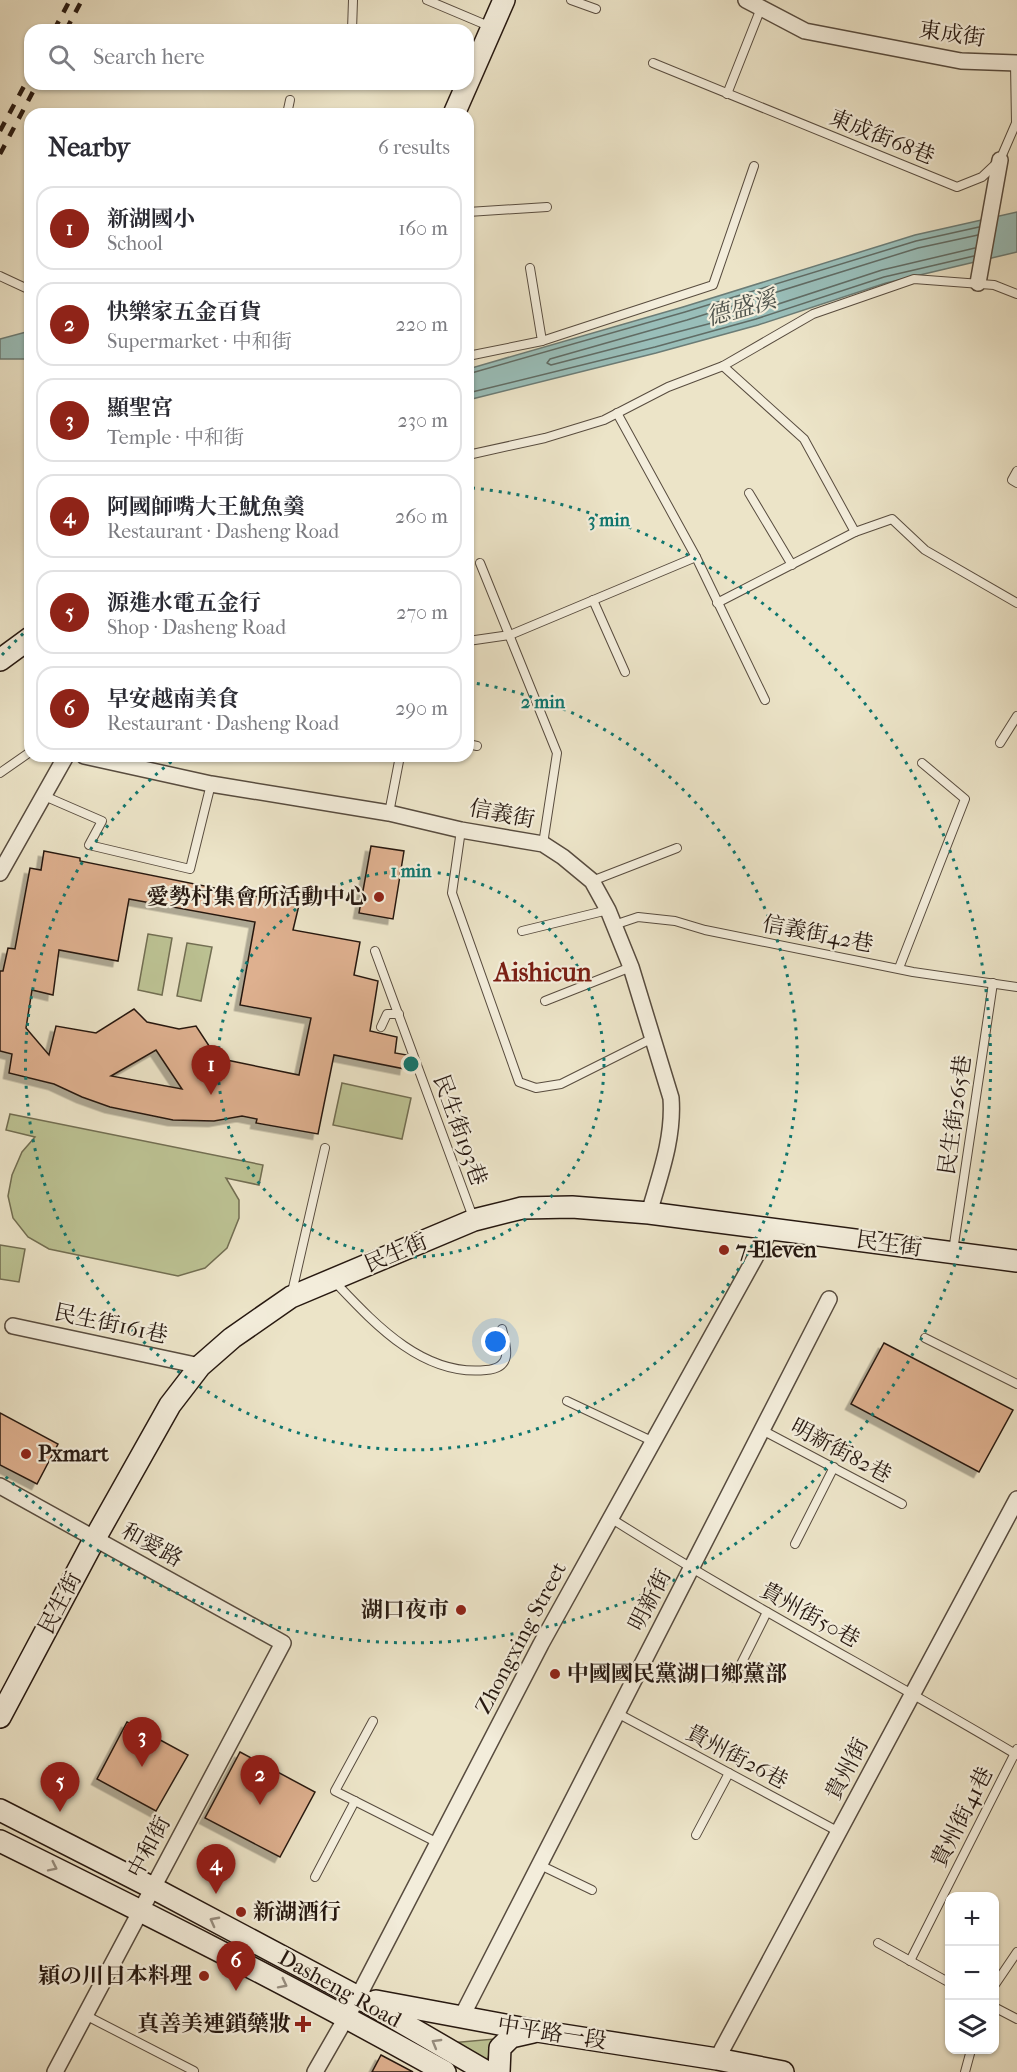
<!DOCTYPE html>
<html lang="en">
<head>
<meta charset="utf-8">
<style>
	:root { --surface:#fff; --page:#f7f7f7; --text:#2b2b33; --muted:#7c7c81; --line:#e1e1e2; --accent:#8f2418 }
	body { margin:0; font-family:"IM FELL French Canon","Noto Serif TC","Noto Serif JP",serif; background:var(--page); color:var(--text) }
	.controls { position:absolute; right:18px; bottom:18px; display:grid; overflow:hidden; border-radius:12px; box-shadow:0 2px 4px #0004 }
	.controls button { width:54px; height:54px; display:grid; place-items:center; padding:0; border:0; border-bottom:2px solid var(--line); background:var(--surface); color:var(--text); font:30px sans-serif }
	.you { position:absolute; left:496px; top:1342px; width:21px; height:21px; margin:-15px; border:4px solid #fff; border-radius:50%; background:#1a73e8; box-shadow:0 0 0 9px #1a73e833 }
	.badge { display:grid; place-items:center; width:39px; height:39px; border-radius:50%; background:var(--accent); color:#fff; font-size:20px; font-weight:700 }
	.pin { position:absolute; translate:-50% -50px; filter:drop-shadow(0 2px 3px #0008) }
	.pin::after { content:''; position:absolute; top:32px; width:21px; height:18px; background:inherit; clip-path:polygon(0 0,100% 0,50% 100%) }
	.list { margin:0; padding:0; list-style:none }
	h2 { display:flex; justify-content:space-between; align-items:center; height:78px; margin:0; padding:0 24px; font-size:26px }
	h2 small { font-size:20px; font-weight:400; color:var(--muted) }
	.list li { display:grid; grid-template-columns:39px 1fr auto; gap:18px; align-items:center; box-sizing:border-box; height:84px; margin:0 12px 12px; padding:0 12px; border:2px solid var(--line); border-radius:18px }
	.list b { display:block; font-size:22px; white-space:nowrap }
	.list p { margin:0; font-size:20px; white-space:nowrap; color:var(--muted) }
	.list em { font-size:20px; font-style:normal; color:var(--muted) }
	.icon { flex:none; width:33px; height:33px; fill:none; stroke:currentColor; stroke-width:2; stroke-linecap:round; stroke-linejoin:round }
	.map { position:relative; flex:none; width:1017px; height:2072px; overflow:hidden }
	.search { position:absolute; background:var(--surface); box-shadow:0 2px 4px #0004; left:24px; top:24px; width:450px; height:66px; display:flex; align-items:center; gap:15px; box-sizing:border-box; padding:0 21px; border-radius:18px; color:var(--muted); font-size:22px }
	.panel { position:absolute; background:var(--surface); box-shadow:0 2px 4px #0004; left:24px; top:108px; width:450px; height:654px; border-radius:18px }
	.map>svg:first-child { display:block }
</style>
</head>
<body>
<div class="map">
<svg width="1017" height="2072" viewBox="0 0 1017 2072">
	<defs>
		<filter id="shadow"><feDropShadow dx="-5.5" dy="5.5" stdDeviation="0" flood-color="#0004"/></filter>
	</defs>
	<rect width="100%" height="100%" fill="#ece4c8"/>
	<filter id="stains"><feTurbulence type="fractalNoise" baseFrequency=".00333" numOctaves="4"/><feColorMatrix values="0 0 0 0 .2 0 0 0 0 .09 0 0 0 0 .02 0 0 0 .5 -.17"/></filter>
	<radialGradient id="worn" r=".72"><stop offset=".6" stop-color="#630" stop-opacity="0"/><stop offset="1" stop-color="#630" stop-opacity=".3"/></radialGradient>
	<g fill="#bcc293" stroke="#726e52" stroke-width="1.5">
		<polygon points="148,934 172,938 162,995 138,990"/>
		<polygon points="187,943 212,947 201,1001 177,996"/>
		<polygon points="342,1083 411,1098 402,1139 333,1125"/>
		<polygon points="10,1114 263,1165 259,1185 226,1178 239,1200 239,1218 227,1248 205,1268 178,1276 49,1249 28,1237 13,1218 8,1196 12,1175 22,1152 35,1137 6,1130"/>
		<polygon points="0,1245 25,1249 19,1282 0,1279"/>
		<polygon points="494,2039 487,2061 450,2043"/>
	</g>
	<g fill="#99beb9" stroke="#6b7c76" stroke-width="1.5">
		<polygon points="1017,212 1017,252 886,283 758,325 656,353 468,400 468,369 683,307 915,235"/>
		<polygon points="30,331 30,359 0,359 0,339"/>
	</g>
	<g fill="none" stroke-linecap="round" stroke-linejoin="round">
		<g stroke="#606c65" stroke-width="1.5">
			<polyline points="975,248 882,270 754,312 551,365 547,363 550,359 687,320 918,248 978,235"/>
			<polyline points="468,374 685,312 916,241 979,227"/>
			<polyline points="468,393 655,347 756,319 884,277 974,256"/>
		</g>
	</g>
	<g fill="#deb08f" stroke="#271911" stroke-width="1.5" fill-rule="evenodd" filter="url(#shadow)">
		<polygon points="371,846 404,851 393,919 359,913"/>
		<path d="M44,851l36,7v3l219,44 -6,25 67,12 -6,33 24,6 -8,50 27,6 -2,16 12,2 -2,14 -71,-14 -16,79 -62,-11 1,-4 -15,-3 -28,5 -41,-1 -63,-13 -28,-10 -28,-13 -45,-11 3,-19 -12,-3v-80h3l5,-23 7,1 15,-81 11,2zM129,899l126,23 -15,83 71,13 -12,57 -82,-17 -21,-32 -17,3 -32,-7 -13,-13 -38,24 -40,-7 -7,29 -23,-27 6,-38 21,5 6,-45 59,11zM156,1050l26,39 -71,-13z"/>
		<polygon points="884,1343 1013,1410 979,1472 851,1404"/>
		<polygon points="0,1413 58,1444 37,1484 0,1465"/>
		<polygon points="127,1722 188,1755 156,1811 97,1779"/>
		<polygon points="240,1752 315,1792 280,1857 205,1818"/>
		<polygon points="381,2055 413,2072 372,2072"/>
	</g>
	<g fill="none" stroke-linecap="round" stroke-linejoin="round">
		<g stroke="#584c3f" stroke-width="10">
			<g id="lane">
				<polyline points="427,0 491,27"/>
				<polyline points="571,0 596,9"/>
				<polyline points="352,30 353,0"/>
				<polyline points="653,63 957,187 982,177 1000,160 1016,123 1015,64"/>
				<polyline points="727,94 761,8"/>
				<polyline points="287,114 290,100"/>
				<polyline points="468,212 547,207"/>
				<polyline points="0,276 30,290"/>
				<polyline points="542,341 713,285 754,166"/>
				<polyline points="468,356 542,341 530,268"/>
				<polyline points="723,366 804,439 855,532"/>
				<polyline points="617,413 696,557 765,700"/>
				<polyline points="468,455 545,438 604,420 668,387 723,366 813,314 914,279 994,285 1017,294"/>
				<polyline points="1017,471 1012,480 1017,483"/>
				<polyline points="749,493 792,565"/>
				<polyline points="480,563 557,753 543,844"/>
				<polyline points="593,600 625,672"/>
				<polyline points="717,603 855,532 892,519 925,550 1017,603"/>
				<polyline points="468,641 510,635 696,557"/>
				<polyline points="1000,743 1017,716"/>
				<polyline points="468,744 477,746"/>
				<polyline points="0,773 30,752"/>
				<polyline points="42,795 102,821 89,845 190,869 211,784"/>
				<polyline points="389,813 400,756"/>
				<polyline points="461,830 452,893 519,1082 536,1088 561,1084 653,1038"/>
				<polyline points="592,881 677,848"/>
				<polyline points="614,925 638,917 675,921 705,930 913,972 1017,987"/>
				<polyline points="522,931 608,910"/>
				<polyline points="375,951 474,1220"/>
				<polyline points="899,968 965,799 922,763"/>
				<polyline points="545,1001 631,967"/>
				<polyline points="381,1027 387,1014 399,1014"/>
				<polyline points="953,1251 993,983"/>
				<path d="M333,1280c40,42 89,97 153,90 27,-2 21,-22 16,-41"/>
				<polyline points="292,1292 325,1148"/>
				<polyline points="925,1338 1017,1384"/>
				<polyline points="567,1401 654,1442"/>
				<polyline points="762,1430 902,1504"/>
				<path d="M612,1519c132,84 271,156 405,236"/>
				<polyline points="795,1544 834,1467"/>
				<polyline points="734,1678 767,1612"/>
				<polyline points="617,1713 839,1832"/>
				<polyline points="373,1721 335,1791 438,1843"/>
				<polyline points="696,1835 729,1773"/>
				<polyline points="540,1865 592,1890"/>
				<polyline points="315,1877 355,1801"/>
				<polyline points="878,1943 950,1983"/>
				<polyline points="910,1961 1017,1749"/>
				<polyline points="994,1986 1017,1952"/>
				<polyline points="994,2007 1017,2019"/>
				<polyline points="85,2015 194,2071"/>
				<polyline points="965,2072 971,2050"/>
			</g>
		</g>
		<g stroke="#584c3f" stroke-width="18">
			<g id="street">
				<polyline points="746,0 805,31 961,61 1017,63"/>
				<polyline points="978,283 1000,160"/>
				<path d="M84,756l127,28 178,29 72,17 82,14 20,13 29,24 16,29 23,57 40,131c3,40 -11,77 -22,115"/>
				<polyline points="0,873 66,756"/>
				<polyline points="13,1326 200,1366"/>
				<polyline points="0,1486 283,1643 55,2072"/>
				<polyline points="461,2018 829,1299"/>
				<polyline points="717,2059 1017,1499"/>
				<polyline points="315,2072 358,1997 541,1644 771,1229"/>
			</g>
		</g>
		<g stroke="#271911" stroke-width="24">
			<g id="secondary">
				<polyline points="454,114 504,0"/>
				<polyline points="0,660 30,638"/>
				<polyline points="0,1717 94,1540 170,1405 200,1366 232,1338 291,1297 474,1220 522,1208 572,1207 649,1213 1017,1261"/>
				<polyline points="0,1810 153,1888 358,1997 487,2072"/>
				<path d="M0,1841c150,74 299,149 445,231"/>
				<polyline points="376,2001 537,2031 717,2059 783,2072"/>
				<polyline points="499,2072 500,2048 511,2037 533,2032"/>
			</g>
		</g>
		<use href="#lane" stroke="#f3eddb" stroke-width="8"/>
		<use href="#street" stroke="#f3eddb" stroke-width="15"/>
		<use href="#secondary" stroke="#f3eddb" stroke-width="21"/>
		<g stroke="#271911" stroke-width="4.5" stroke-dasharray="10 10" stroke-linecap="butt">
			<polyline points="54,30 70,0"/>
			<polyline points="66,30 82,0"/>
			<polyline points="0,131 30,75"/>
			<polyline points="0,154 37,84"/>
		</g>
	</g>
	<defs><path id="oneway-chevron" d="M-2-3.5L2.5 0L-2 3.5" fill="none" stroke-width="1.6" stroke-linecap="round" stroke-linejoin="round" transform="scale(1.5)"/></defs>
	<g stroke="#978e80">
		<use href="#oneway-chevron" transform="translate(53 1867) rotate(26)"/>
		<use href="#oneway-chevron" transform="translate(214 1921) rotate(-152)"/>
		<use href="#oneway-chevron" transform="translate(283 1984) rotate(27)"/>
		<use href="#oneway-chevron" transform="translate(436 2043) rotate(-150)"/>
	</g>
	<g fill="none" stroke="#0f766e" stroke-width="3" stroke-dasharray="3 6">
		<circle cx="411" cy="1064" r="193"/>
		<path d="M468 682A386 386 0 1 1 176 758"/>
		<path d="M2 655A579 579 0 0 1 27 630M472 488A579 579 0 1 1 2 1473"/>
	</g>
	<g fill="#8f2418" stroke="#f3eddb" stroke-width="2">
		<circle cx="379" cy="897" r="6"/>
		<circle cx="724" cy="1250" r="6"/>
		<circle cx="26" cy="1454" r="6"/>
		<circle cx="461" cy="1610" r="6"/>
		<circle cx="555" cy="1674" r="6"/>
		<circle cx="241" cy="1912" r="6"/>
		<circle cx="204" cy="1976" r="6"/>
		<path d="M300 2015h6v6h6v6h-6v6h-6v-6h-6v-6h6z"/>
	</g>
	<g text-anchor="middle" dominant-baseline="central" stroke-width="4.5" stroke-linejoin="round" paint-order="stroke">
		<g font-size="22" fill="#271911" stroke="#f3eddb">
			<text transform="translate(952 34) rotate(8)">東成街</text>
			<text transform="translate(882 137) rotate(22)">東成街68巷</text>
			<text transform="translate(502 814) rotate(11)">信義街</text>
			<text transform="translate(818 934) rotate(11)">信義街42巷</text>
			<text transform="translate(955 1115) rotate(-82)">民生街265巷</text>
			<text transform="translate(460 1130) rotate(70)">民生街193巷</text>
			<text transform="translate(889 1244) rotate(8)">民生街</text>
			<text transform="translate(396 1253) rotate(-23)">民生街</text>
			<text transform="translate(111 1324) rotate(12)">民生街161巷</text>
			<text transform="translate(841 1451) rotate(28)">明新街82巷</text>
			<text transform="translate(152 1545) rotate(29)">和愛路</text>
			<text transform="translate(650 1600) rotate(-63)">明新街</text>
			<text transform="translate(60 1603) rotate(-62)">民生街</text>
			<text transform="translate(810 1615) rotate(29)">貴州街50巷</text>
			<text transform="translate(521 1638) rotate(-62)">Zhongxing Street</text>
			<text transform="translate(737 1757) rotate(28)">貴州街26巷</text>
			<text transform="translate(847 1769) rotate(-62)">貴州街</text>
			<text transform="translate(962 1817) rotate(-63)">貴州街41巷</text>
			<text transform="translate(149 1847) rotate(-62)">中和街</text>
			<text transform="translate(340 1989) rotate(29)">Dasheng Road</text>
			<text transform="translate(552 2033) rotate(9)">中平路一段</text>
		</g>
		<g font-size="22" font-weight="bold" fill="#271911" stroke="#f3eddb" text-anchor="end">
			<text x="367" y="897">愛勢村集會所活動中心</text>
			<text x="736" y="1250" text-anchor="start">7-Eleven</text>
			<text x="38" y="1454" text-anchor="start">Pxmart</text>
			<text x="449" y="1610">湖口夜市</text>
			<text x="567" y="1674" text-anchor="start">中國國民黨湖口鄉黨部</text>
			<text x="253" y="1912" text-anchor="start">新湖酒行</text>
			<text x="192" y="1976">穎の川日本料理</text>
			<text x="291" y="2024">真善美連鎖藥妝</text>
		</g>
		<g font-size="24" font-style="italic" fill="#4f534c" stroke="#f3eddb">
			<text transform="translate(741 308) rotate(-16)">德盛溪</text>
		</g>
		<g font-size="26" font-weight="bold" fill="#7a1f14" stroke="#f3eddb">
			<text x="543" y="972">Aishicun</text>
		</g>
	</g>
	<circle cx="411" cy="1064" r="9" fill="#0f766e" stroke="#f3eddb" stroke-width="3"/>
	<g font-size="18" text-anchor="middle" font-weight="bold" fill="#0f766e" stroke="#f3eddb" stroke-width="4.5" stroke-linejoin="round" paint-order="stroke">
		<text x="609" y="526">3 min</text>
		<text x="543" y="708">2 min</text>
		<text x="411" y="877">1 min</text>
	</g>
	<rect width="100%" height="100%" filter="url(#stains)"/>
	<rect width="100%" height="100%" fill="url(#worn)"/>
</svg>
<div class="controls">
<button>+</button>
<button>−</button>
<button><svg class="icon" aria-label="layers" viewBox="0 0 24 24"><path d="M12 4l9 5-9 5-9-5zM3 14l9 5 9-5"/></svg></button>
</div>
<div class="you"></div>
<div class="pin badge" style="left:211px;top:1095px">1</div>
<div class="pin badge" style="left:260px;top:1805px">2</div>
<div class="pin badge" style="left:142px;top:1767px">3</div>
<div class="pin badge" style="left:216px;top:1894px">4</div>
<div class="pin badge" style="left:60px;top:1812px">5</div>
<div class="pin badge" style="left:236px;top:1991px">6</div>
<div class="search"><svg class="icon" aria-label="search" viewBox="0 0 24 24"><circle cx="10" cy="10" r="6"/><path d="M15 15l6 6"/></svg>Search here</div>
<section class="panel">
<h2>Nearby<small>6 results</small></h2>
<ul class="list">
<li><span class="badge">1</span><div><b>新湖國小</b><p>School</p></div><em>160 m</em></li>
<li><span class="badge">2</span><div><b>快樂家五金百貨</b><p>Supermarket · 中和街</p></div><em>220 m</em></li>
<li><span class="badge">3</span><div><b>顯聖宮</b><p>Temple · 中和街</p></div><em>230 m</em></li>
<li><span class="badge">4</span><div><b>阿國師嘴大王魷魚羹</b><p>Restaurant · Dasheng Road</p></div><em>260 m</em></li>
<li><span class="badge">5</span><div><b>源進水電五金行</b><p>Shop · Dasheng Road</p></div><em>270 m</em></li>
<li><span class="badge">6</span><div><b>早安越南美食</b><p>Restaurant · Dasheng Road</p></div><em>290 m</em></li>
</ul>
</section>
</div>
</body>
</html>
